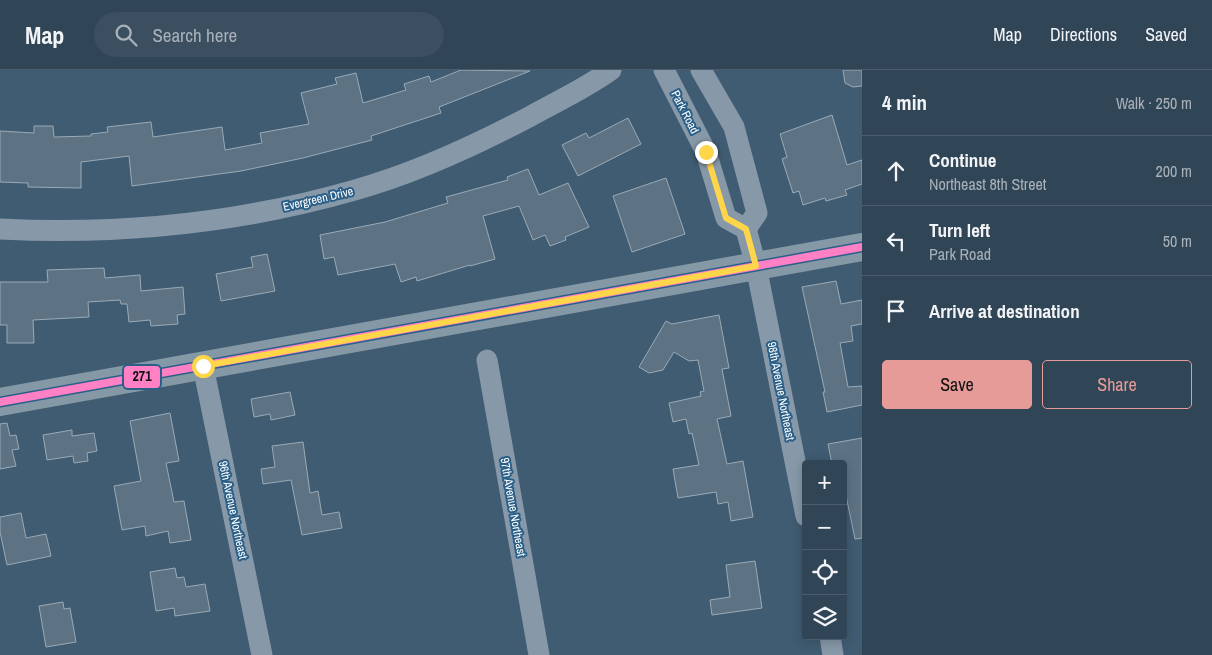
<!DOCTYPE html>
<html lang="en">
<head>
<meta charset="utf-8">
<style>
	:root { --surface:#304556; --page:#3c4f60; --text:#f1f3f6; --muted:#a8b1b9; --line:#4b5d6c; --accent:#e69b98 }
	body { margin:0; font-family:"Archivo Narrow",sans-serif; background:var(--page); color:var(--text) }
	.controls { position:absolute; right:15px; bottom:15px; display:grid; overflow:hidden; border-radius:5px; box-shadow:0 2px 12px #0003 }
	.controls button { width:45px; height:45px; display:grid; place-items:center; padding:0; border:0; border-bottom:1px solid var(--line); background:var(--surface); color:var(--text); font:25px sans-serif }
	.stop { position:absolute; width:15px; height:15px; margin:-11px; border:4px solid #ffd54a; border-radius:50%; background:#fff }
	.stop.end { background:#ffd54a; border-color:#fff; box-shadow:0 1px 5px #0008 }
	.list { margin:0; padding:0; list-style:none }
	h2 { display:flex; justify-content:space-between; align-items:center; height:65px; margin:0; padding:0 20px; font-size:21px }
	h2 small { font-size:16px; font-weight:400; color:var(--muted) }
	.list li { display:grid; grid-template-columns:32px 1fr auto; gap:15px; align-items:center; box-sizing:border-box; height:70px; padding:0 20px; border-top:1px solid var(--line) }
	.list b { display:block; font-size:19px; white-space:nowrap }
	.list p { margin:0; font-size:16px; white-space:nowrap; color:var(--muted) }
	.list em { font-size:16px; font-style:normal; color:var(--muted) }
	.actions { display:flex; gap:10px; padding:15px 20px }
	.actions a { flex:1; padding:11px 0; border:1px solid var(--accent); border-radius:5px; text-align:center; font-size:18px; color:var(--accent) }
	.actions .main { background:var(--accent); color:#111 }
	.icon { flex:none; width:28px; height:28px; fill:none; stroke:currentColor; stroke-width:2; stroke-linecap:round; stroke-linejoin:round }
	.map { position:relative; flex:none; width:862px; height:585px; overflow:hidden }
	header { display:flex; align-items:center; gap:30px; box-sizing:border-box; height:70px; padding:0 25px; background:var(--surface); border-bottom:1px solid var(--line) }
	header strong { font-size:24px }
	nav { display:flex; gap:28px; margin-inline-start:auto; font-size:18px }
	.search { width:350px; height:45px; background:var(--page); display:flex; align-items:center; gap:12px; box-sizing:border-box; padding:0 18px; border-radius:28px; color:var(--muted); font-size:19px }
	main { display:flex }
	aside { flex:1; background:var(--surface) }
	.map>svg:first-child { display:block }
</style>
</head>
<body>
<header>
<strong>Map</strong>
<div class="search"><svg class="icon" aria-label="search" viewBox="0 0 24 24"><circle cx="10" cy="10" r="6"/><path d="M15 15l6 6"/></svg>Search here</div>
<nav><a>Map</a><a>Directions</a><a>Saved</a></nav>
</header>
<main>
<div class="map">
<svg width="862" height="585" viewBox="0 0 862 585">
	<rect width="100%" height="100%" fill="#405c72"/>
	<g fill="#5d7384" stroke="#9aaab6">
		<polygon points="461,0 530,1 439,37 441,43 371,66 372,70 303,88 241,101 132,116 129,86 81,92 81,118 28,117 28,113 0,112 0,61 34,63 34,56 53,56 54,67 91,66 91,64 108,62 107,57 151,52 153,67 222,57 225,80 262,73 260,63 309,54 301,23 337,14 335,8 356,3 363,33 406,20 404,14 429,6 431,12"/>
		<polygon points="843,0 862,0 862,16 853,17 845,13"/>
		<polygon points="832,45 847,95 862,90 862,114 845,120 847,125 826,131 825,128 803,135 799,121 793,123 782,89 787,87 780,64"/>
		<polygon points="628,48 641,74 578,106 562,75 586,63 589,68"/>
		<polygon points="528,99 539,125 568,113 589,157 565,167 566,170 550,176 545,165 533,170 519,136 483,146 495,189 470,196 470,195 417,211 416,207 401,212 395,194 338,205 334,187 324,189 320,165 385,152 448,133 446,127 508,110 507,107"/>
		<polygon points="666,108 685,164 632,182 613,126"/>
		<polygon points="267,184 275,221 221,231 216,204 253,197 251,187"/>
		<polygon points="104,198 105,208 140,205 141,221 183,217 185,244 177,245 178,254 151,256 150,250 129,252 127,234 121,234 120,230 88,232 89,247 33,250 34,273 7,273 7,255 0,255 0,212 48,212 47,200"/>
		<polygon points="836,211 841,234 862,230 862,254 851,256 853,271 840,273 848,317 862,316 862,335 827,342 823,322 825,322 802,217"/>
		<polygon points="719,245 729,298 722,299 731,346 717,349 727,394 743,391 753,447 731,451 728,432 718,434 716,422 678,428 673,399 699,395 692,363 689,364 686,349 673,352 669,333 701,326 700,322 704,321 698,290 689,291 674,282 663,300 649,303 639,297 666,251 672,254"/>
		<polygon points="290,322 295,345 271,350 270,344 254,347 251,329"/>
		<polygon points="170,343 179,391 166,393 174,432 184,431 191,470 170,473 168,461 146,466 145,456 122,460 114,416 141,411 130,351"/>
		<polygon points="7,353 10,366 16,365 19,379 12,380 16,396 0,399 0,354"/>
		<polygon points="72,360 72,366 94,363 97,381 87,383 88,391 74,393 73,386 47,390 43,365"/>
		<polygon points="862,368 862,468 855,469 843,411 843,394 832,394 828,374"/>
		<polygon points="303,372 310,423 318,421 322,445 339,442 342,458 302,465 291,410 263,414 261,399 275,397 272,376"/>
		<polygon points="21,443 26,468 46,464 51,486 7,495 0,462 0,447"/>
		<polygon points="755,491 762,538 712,545 710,530 730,527 726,495"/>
		<polygon points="175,498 177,508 184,507 186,517 205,514 210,541 175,546 174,538 156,541 150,502"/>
		<polygon points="63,532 64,539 70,538 76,572 46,577 39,536"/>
	</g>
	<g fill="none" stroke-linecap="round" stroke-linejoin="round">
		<g stroke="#8798a8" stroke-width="21">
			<polyline points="664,0 706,82 726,148 746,159 756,196 806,446"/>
			<polyline points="701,0 734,57 757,143 746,159"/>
			<path d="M0,159c119,6 240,-6 355,-39 61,-17 119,-44 174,-73 27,-15 57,-29 82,-47"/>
			<polyline points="487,290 539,585"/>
			<polyline points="203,296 262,585"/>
			<polyline points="830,566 833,585"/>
		</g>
		<polyline stroke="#8598a5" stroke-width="28" points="0,332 862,177"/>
		<g stroke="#2a5f88" stroke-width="11">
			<polyline id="bus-1" points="0,332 862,177"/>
		</g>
		<use href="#bus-1" stroke="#ff80c5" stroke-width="8"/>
	</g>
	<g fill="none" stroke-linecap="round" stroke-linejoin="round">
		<polyline stroke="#ffd54a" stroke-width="6" points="203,296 756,196 746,159 726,148 706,82"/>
	</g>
	<g text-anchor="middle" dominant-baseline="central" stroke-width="4" stroke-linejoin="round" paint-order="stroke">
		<g font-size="12" fill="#fff" stroke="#2a5f88">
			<text transform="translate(685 42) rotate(63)">Park Road</text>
			<text transform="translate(318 129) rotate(-13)">Evergreen Drive</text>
			<text transform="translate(781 321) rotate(79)">98th Avenue Northeast</text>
			<text transform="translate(513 437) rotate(80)">97th Avenue Northeast</text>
			<text transform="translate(233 440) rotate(78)">96th Avenue Northeast</text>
		</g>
	</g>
	<rect stroke="#2a5f88" stroke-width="2" x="123" y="295" width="38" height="24" rx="5" fill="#ff80c5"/>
	<g font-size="14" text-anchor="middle" font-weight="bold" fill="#111">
		<text x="142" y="311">271</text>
	</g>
</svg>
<div class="controls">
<button>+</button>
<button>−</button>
<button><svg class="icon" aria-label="locate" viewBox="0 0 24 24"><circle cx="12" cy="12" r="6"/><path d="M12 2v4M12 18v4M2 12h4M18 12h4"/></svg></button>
<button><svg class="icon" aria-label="layers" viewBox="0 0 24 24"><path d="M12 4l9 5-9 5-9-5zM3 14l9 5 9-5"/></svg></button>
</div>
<div class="stop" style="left:203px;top:296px"></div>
<div class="stop end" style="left:706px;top:82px"></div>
</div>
<aside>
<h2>4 min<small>Walk · 250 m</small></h2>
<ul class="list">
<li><svg class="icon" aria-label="ahead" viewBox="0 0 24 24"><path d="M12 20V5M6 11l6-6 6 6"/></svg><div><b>Continue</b><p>Northeast 8th Street</p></div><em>200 m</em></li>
<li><svg class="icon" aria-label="left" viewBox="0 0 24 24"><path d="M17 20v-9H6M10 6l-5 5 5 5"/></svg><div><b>Turn left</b><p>Park Road</p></div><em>50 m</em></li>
<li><svg class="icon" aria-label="arrive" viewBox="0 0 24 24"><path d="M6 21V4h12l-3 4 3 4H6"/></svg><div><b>Arrive at destination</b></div></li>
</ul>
<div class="actions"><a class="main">Save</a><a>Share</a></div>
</aside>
</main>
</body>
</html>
